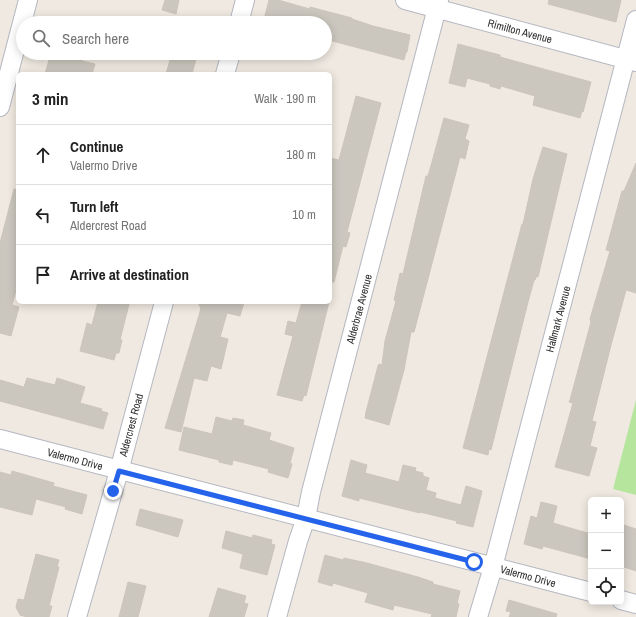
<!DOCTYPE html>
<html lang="en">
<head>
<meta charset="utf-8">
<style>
	:root { --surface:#fff; --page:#f6f6f6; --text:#222; --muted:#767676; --line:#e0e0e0 }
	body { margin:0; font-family:"Archivo Narrow",sans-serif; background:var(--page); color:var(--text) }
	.controls { position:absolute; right:12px; bottom:12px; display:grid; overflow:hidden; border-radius:6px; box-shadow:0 2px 10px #0003 }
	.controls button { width:36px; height:36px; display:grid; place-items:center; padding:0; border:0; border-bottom:1px solid var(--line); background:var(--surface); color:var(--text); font:20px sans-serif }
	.stop { position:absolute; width:12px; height:12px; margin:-9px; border:3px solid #2563eb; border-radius:50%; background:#fff }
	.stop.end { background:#2563eb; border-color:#fff; box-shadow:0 1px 4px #0008 }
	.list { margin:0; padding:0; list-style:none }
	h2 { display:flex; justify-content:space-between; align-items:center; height:52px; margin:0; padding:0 16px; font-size:17px }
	h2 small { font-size:13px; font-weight:400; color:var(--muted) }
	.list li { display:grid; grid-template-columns:26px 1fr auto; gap:12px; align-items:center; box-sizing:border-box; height:60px; padding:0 16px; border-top:1px solid var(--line) }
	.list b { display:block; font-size:15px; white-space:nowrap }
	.list p { margin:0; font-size:13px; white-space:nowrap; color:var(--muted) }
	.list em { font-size:13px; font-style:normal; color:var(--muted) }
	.icon { flex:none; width:22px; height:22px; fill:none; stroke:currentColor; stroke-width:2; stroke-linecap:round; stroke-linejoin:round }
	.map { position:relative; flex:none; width:636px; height:617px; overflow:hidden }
	.search { position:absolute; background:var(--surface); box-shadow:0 2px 10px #0003; left:16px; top:16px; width:316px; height:44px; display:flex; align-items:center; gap:10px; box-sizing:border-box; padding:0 14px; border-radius:22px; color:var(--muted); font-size:15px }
	.panel { position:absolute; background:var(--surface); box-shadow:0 2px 10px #0003; left:16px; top:72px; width:316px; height:232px; border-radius:6px }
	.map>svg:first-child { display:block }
</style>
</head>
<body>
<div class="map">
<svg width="636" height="617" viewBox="0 0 636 617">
	<rect width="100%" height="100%" fill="#efe9e1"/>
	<polygon fill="#b6e59e" points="636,400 636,495 613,489"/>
	<g fill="#cbc7bf" stroke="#cbc5ba">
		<polygon points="165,0 179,0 176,14 162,10"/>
		<polygon points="269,0 278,0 310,9 310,7 352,18 352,19 373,26 410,35 407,52 406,52 404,60 325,39 325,23 263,23"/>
		<polygon points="549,0 621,0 616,22 548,4"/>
		<polygon points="458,44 500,55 500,57 591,82 583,112 582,111 580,118 533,105 535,96 501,86 500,89 490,86 490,84 467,78 465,87 449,83"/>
		<polygon points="51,53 84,53 82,61 95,64 92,74 45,74"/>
		<polygon points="172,53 192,53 197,55 192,74 166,74"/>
		<polygon points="356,96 381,103 347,232 350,233 346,247 343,246 334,282 330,282 330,158 339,160"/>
		<polygon points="444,118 469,125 465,139 469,141 465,159 460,157 414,332 411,332 404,370 389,425 365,418 366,412 378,366 379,364 382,365 385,341 396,301 394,300 397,287 400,273 403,274 426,176 428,176 432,162"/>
		<polygon points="543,147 567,154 538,277 536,277 535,280 534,280 528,302 491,450 489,449 488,455 463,448 522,224 523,224 533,179"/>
		<polygon points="636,163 636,293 626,290 611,345 592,421 596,422 590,446 597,448 589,476 555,467 573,403 569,402 570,400 591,322 590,319 610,251 606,250 612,228 622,191 624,191"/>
		<polygon points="14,189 18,190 18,283 12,305 19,307 11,336 0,333 0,243"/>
		<polygon points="98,302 121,302 129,304 120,340 122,340 119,353 116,353 114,360 80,351 87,323 92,325"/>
		<polygon points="200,302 244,302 240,316 227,313 220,337 228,339 221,369 211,366 207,381 194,378 181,432 165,428 200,312 201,306 199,306"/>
		<polygon points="302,302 329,302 306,396 304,395 302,401 277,395 293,336 285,334 288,321 296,323"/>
		<polygon points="27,378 55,385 57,378 85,387 80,403 102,409 101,411 108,413 103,429 0,401 0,380 24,387"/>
		<polygon points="216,417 232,421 233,418 244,420 243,425 271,433 269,440 294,448 290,463 292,464 288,478 268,472 269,469 233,460 232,465 219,462 219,460 179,450 184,427 212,434"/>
		<polygon points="351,460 367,465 365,473 399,482 403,465 416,468 415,471 423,473 423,476 429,478 426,490 436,493 435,498 461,505 466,486 482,491 473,527 456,523 457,521 420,512 420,513 359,498 359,501 342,496"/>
		<polygon points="12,471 54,483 53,486 87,495 82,514 65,509 66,507 36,499 32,515 0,507 0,472 11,475"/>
		<polygon points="541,502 557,506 553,523 591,534 591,559 543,546 542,549 524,544 531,516 537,518"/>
		<polygon points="140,509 183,520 178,537 136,525"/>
		<polygon points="621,524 636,529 636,571 621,566"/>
		<polygon points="226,531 252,538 253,535 272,540 271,544 275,545 267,575 240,568 243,554 222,548"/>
		<polygon points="36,554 59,560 57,567 59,567 49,606 52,606 49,617 27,617 20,615 16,607 18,599 24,600"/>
		<polygon points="325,555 343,560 344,558 367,563 418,577 433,582 433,584 460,591 457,603 459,604 456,617 431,617 432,614 394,605 393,610 365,602 368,593 333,583 332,586 318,582"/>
		<polygon points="128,582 146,586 138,617 119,617"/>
		<polygon points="218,588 246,596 244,603 248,604 244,617 209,617"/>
		<polygon points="509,600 557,614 556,617 509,617 511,612 506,611"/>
	</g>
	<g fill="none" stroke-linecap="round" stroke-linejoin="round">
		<g stroke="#b4b7c1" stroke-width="20">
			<g id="minor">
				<polyline points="405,0 636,62"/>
				<polyline points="239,23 245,0"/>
				<polyline points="225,74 231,53"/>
				<polyline points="0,107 28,0"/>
				<polyline points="0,439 591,592"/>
				<polyline points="621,600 636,604"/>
				<polyline points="77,617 119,471 164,302"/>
				<polyline points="277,617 298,541 306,518 311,492 439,0"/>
				<polyline points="478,617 493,567 636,20"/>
			</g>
		</g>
		<use href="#minor" stroke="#fff" stroke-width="18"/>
	</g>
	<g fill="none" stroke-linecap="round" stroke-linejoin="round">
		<polyline stroke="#2563eb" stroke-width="5" points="113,491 119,471 474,562"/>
	</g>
	<g text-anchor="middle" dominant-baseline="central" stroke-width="3" stroke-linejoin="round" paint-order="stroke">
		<g font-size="11" fill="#2e2e2e" stroke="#fff">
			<text transform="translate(520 31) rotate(15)">Rimilton Avenue</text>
			<text transform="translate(359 309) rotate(-75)">Alderbrae Avenue</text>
			<text transform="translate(558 319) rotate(-75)">Hallmark Avenue</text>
			<text transform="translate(131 425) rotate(-75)">Aldercrest Road</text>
			<text transform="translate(75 459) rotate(15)">Valermo Drive</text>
			<text transform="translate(528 576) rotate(15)">Valermo Drive</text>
		</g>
	</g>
</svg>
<div class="controls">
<button>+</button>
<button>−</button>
<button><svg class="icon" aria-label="locate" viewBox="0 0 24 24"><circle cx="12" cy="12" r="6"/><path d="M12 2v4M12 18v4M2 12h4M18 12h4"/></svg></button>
</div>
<div class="stop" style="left:474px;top:562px"></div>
<div class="stop end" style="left:113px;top:491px"></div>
<div class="search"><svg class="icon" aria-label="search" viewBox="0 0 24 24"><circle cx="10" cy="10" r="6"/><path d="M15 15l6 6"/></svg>Search here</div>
<section class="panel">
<h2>3 min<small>Walk · 190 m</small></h2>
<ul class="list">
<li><svg class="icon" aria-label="ahead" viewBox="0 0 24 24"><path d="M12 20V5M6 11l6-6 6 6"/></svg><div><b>Continue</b><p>Valermo Drive</p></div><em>180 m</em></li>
<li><svg class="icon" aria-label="left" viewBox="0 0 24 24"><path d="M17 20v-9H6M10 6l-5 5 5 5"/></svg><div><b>Turn left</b><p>Aldercrest Road</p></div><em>10 m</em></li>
<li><svg class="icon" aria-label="arrive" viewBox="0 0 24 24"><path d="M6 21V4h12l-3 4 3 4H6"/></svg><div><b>Arrive at destination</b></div></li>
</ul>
</section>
</div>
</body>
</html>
